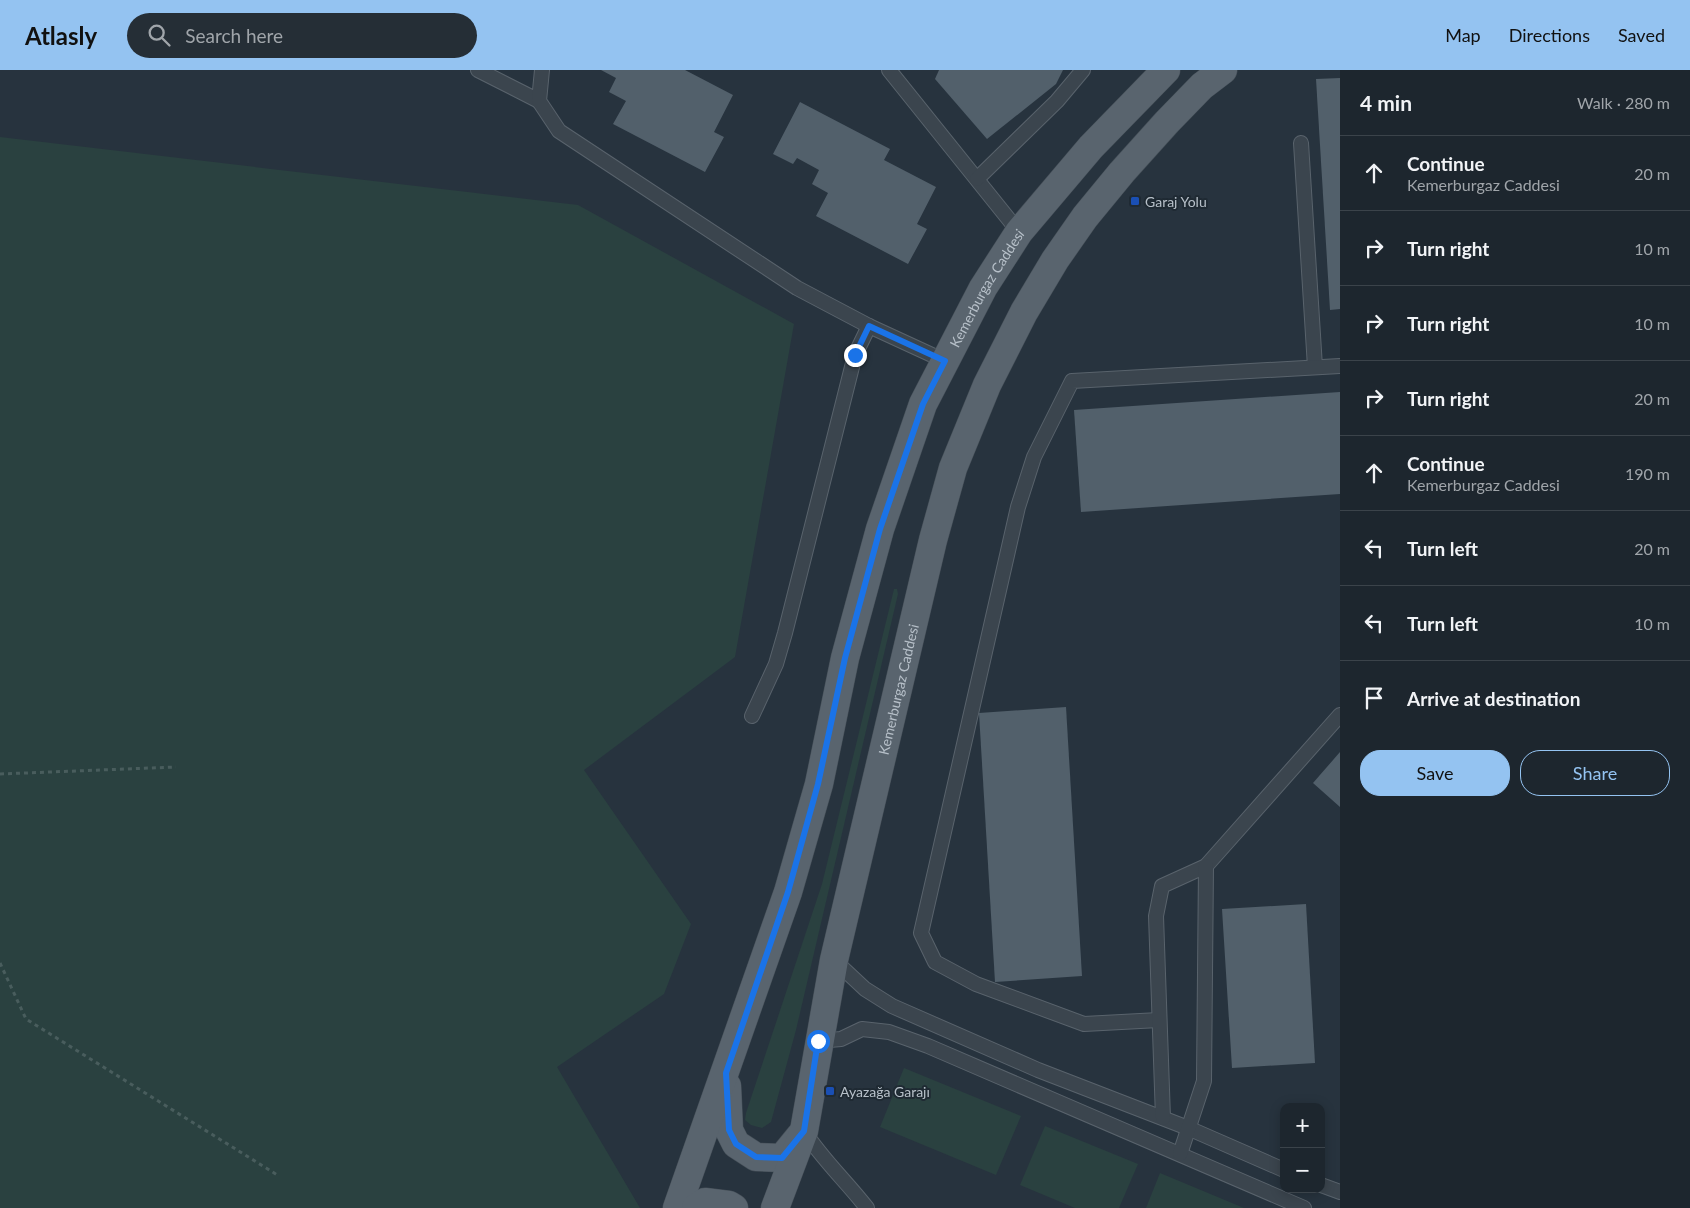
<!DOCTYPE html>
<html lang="en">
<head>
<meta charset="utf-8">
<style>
	:root { --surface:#1d262e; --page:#252e36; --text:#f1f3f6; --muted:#a0a5aa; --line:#3b434a; --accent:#94c3f1 }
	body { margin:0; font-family:Lato,sans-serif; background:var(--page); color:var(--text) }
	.controls { position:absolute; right:15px; bottom:15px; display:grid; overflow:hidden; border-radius:10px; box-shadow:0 2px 12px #0003 }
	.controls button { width:45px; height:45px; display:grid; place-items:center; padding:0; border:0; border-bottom:1px solid var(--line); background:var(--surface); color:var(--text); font:25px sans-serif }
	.stop { position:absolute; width:15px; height:15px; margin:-11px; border:4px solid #1a73e8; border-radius:50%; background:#fff }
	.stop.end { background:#1a73e8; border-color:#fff; box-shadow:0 1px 5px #0008 }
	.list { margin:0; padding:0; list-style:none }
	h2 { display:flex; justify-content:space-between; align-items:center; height:65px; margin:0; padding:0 20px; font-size:21px }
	h2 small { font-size:16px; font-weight:400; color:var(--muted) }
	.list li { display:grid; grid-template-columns:32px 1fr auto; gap:15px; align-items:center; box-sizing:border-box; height:75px; padding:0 20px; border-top:1px solid var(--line) }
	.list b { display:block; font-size:19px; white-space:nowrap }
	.list p { margin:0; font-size:16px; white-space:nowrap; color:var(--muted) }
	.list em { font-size:16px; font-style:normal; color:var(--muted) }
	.actions { display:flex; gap:10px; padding:15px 20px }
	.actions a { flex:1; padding:11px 0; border:1px solid var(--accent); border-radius:20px; text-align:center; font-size:18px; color:var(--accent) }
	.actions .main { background:var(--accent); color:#111 }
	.icon { flex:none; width:28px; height:28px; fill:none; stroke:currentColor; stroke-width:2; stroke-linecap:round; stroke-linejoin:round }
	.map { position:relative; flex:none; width:1340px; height:1138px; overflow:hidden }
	header { display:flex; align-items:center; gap:30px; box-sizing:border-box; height:70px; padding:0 25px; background:var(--accent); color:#111 }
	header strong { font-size:24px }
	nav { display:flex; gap:28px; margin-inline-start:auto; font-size:18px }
	.search { width:350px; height:45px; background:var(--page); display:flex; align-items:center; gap:12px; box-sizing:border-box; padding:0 18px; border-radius:28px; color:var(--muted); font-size:19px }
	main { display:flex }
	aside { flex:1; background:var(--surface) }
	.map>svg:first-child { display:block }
</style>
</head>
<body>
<header>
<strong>Atlasly</strong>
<div class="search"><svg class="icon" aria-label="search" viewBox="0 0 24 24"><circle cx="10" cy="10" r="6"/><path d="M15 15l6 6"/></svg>Search here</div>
<nav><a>Map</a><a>Directions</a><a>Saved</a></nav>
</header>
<main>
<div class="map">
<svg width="1340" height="1138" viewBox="0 0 1340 1138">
	<rect width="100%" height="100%" fill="#27333e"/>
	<g fill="#2a4140">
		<polygon points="0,67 578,135 794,254 735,587 584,700 691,854 664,924 557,997 640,1138 0,1138"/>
		<polygon points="894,519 897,519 898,524 796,960 771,1052 762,1058 751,1055 745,1050 746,1043 822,814"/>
		<polygon points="904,998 1021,1046 996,1105 880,1057"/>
		<polygon points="1045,1056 1138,1094 1119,1138 1075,1138 1020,1115"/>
		<polygon points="1160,1103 1244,1138 1146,1138"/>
	</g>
	<g fill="#52606b">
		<polygon points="601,0 685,0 733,25 714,62 724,67 705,102 613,54 626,31 609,22 616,8"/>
		<polygon points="939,0 1063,0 1056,14 987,69 935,9"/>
		<polygon points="1340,8 1340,239 1330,240 1316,9"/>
		<polygon points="800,32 890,79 884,90 936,117 917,154 927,159 908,194 816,146 828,123 812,114 819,100 797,88 793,94 773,84"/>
		<polygon points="1340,322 1340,424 1081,442 1074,340"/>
		<polygon points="1066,637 1082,906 995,912 979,643"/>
		<polygon points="1340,682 1340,737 1313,713"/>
		<polygon points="1306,834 1315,993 1232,998 1222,839"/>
	</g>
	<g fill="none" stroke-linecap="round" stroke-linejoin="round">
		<g stroke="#59636c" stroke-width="16">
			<g id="lane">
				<polyline points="478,0 539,31"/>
				<polyline points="542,0 539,31 559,61 797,218 869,256 945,291"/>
				<polyline points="889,0 1019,162"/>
				<polyline points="1301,73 1315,297"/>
				<polyline points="977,109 1057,31 1083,0"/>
				<polyline points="752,646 776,594 785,563 855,285 869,256"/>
				<polyline points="834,890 865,919 892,936 1038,1000 1188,1058 1284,1100"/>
				<polyline points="1159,950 1084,954 976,914 935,892 921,863 1018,437 1034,387 1072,311 1340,296"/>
				<polyline points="818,971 841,969 862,959 889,962 928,976 1304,1138"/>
				<polyline points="1163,1048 1156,846 1162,816 1206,796 1340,645"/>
				<path d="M804,1061c18,28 42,50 63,77"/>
				<polyline points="1180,1084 1204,1011 1206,796"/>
				<polyline points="1321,1115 1340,1122"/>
			</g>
		</g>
		<g stroke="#444e57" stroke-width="29">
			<g id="primary">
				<polyline points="727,1016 729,1060 736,1074 756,1087 782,1088 800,1066"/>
				<path id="s1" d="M677,1138l111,-316 31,-108 26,-126 35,-129 43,-125 60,-116 36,-56 72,-85 75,-77"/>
				<polyline points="696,1138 705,1132 729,1135 734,1138"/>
				<path id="s2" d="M775,1138l29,-77 30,-171 99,-420 20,-72 34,-83 37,-73 31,-52 30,-43 37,-45 45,-50 35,-36 21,-16"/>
			</g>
		</g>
		<g stroke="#495d5d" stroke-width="3" stroke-dasharray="4 4" stroke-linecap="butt">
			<polyline points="0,704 176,697"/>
			<polyline points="0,893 26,949 279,1106"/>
		</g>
		<use href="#lane" stroke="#3b454e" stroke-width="14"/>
		<use href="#primary" stroke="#59646e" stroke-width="28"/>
	</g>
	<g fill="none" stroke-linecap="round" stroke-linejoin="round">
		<polyline stroke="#1a73e8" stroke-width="6" points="818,971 804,1061 782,1088 756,1087 736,1074 729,1060 726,1003 788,822 818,714 845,588 880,459 923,334 945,291 869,256 855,285"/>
	</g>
	<g fill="#1a4fb4" stroke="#1f2a33" stroke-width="2">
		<rect x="1130" y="126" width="10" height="10" rx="2.5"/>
		<rect x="825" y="1016" width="10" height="10" rx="2.5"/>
	</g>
	<g text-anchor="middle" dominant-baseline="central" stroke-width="4" stroke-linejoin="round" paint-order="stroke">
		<g font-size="14" fill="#b7c0c9" stroke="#1f2a33" text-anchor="start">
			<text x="1145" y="131">Garaj Yolu</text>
			<text x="840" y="1021">Ayazağa Garajı</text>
		</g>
		<g font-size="14" fill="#b7c0c9" stroke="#1f2a33">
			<text stroke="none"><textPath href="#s1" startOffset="974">Kemerburgaz Caddesi</textPath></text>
			<text stroke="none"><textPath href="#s2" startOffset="534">Kemerburgaz Caddesi</textPath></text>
		</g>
	</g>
</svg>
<div class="controls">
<button>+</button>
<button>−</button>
</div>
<div class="stop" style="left:818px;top:971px"></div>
<div class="stop end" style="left:855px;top:285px"></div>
</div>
<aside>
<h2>4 min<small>Walk · 280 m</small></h2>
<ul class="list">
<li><svg class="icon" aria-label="ahead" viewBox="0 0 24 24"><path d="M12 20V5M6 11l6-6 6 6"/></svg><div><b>Continue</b><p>Kemerburgaz Caddesi</p></div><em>20 m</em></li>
<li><svg class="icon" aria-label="right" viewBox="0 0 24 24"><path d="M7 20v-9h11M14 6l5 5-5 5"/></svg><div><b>Turn right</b></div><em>10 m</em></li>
<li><svg class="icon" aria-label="right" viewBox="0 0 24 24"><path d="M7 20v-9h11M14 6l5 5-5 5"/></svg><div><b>Turn right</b></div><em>10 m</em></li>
<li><svg class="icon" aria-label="right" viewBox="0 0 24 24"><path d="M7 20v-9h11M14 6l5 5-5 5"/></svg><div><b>Turn right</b></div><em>20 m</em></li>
<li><svg class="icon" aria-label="ahead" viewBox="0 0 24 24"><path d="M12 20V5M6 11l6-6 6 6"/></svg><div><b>Continue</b><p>Kemerburgaz Caddesi</p></div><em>190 m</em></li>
<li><svg class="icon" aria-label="left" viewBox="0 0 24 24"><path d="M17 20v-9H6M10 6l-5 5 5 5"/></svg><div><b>Turn left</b></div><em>20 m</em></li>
<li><svg class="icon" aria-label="left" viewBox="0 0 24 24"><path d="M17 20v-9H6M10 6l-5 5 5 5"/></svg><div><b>Turn left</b></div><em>10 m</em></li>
<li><svg class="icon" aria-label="arrive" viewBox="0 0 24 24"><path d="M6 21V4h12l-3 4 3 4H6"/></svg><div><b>Arrive at destination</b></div></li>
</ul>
<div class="actions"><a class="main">Save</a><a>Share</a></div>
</aside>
</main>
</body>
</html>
